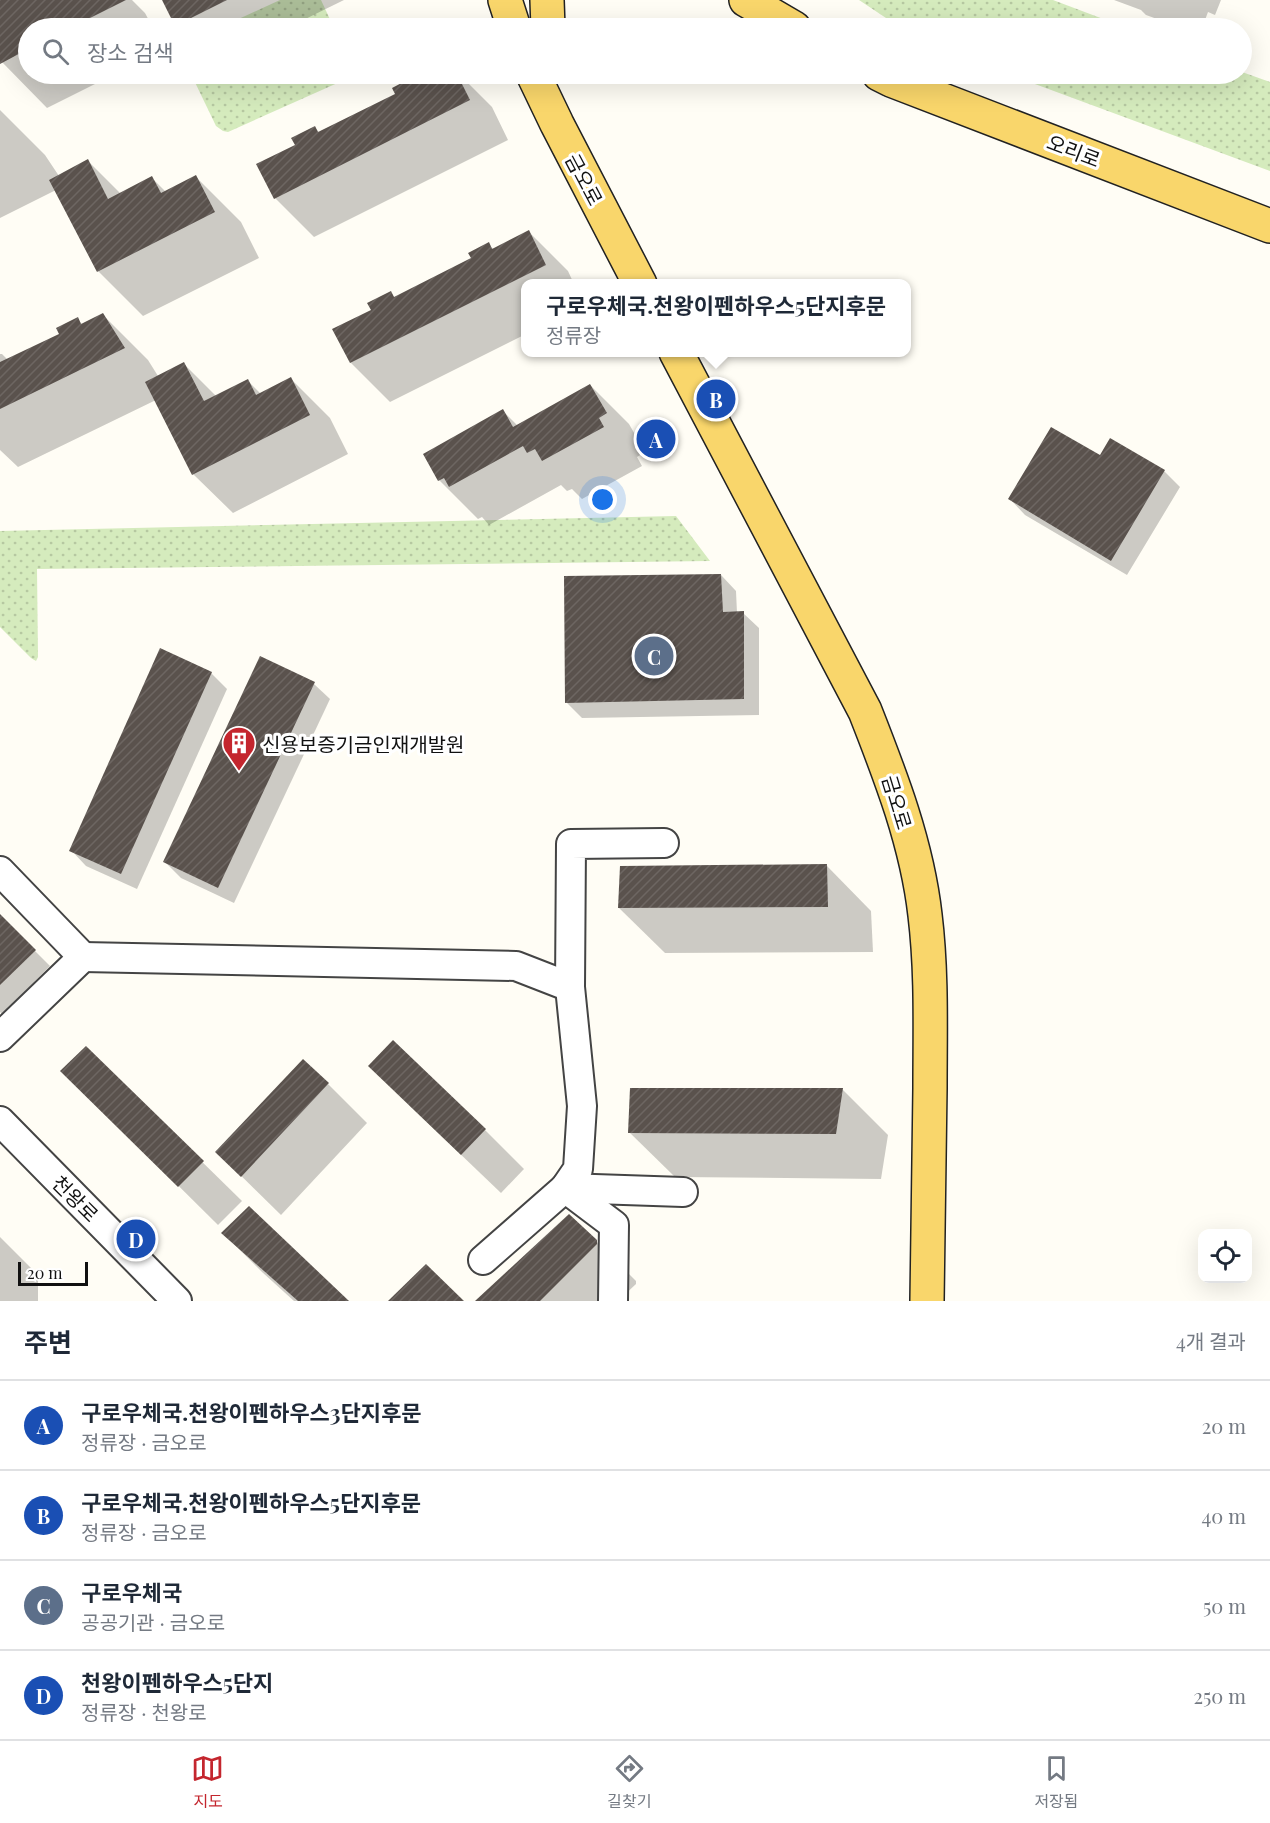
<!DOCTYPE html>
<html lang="ko">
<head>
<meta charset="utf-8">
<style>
	:root { --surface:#fff; --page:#f6f6f7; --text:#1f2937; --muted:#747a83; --line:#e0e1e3; --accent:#c4262e }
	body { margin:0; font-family:"Playfair Display","Noto Sans KR",serif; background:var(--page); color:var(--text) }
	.controls { position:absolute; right:18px; bottom:18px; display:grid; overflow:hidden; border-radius:12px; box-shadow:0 6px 24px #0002 }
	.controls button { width:54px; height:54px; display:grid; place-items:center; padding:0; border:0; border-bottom:2px solid var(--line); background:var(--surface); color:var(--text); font:30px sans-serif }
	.scale { position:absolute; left:18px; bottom:15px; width:70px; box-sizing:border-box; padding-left:6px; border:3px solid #111; border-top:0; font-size:16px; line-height:21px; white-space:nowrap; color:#111; -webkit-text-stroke:4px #fff; paint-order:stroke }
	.you { position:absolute; left:603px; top:500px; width:21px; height:21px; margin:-15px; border:4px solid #fff; border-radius:50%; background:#1a73e8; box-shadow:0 0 0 9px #1a73e833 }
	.badge { display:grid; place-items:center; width:39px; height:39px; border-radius:50%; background:var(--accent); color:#fff; font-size:20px; font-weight:700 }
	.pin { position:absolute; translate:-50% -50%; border:3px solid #fff; box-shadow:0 2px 6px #0006 }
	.popup { position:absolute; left:521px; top:279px; width:390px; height:78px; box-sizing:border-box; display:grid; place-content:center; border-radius:12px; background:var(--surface); filter:drop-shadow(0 2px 4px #0005); font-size:20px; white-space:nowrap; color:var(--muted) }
	.popup b { font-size:22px; color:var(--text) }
	.popup::after { content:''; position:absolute; left:50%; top:100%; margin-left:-12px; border:12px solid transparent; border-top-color:var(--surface) }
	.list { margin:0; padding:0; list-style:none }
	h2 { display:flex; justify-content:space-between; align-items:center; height:78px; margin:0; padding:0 24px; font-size:26px }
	h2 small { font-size:20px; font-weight:400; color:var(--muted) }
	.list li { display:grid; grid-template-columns:39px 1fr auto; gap:18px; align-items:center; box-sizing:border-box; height:90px; padding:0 24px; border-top:2px solid var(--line) }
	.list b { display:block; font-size:22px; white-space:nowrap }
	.list p { margin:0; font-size:20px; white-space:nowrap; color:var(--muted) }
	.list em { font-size:20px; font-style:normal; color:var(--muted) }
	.icon { flex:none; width:33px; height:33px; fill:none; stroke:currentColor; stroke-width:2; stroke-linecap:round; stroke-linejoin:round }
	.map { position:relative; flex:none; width:1270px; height:1301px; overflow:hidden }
	.search { position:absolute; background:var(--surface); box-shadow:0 6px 24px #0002; left:18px; right:18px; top:18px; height:66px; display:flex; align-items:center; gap:15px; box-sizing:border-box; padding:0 21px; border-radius:33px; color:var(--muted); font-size:22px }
	.sheet { height:438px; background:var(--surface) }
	nav { display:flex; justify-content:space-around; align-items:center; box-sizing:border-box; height:84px; border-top:2px solid var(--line); background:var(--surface); font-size:16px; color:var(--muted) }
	nav a { display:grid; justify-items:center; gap:3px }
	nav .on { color:var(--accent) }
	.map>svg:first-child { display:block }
</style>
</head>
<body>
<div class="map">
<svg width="1270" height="1301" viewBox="0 0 1270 1301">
	<defs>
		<pattern id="park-dots" width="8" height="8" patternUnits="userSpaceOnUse" patternTransform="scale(1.5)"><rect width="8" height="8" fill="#d5ebbd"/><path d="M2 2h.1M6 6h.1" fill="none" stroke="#b6c8a1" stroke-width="1.8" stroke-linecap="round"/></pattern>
		<pattern id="building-hatch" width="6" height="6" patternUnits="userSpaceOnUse" patternTransform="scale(1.5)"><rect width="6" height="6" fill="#5a524d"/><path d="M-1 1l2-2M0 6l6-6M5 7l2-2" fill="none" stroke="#6d6662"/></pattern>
	</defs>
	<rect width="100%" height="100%" fill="#fffdf5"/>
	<g fill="url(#park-dots)">
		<polygon points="280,0 321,0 334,28 219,28"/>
		<polygon points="859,0 1053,0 1127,28 901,28"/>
		<polygon points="1242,72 1270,82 1270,171 1008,74 1242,74"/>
		<polygon points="191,74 352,74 351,77 228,132 223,131 216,126"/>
		<polygon points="676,516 710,561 37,569 38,657 36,661 31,658 0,627 0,531"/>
	</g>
	<g fill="#0003">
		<polygon points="0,0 132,0 145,13 153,28 28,28 28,74 115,74 47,108 2,62 0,58"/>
		<polygon points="164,0 344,0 287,28 180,28 176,25"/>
		<polygon points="1114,0 1221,0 1215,15 1208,12 1205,20 1199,18 1195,28 1182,28 1146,15 1141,10"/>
		<polygon points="441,74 459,74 492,107 508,140 314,237 275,198 297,146 315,128 320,133 397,94 413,79 418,85"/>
		<polygon points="0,110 45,155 59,176 88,161 121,194 152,178 166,192 196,177 241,222 259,258 143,316 98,271 56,190 0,218"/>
		<polygon points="529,232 568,271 574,284 526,284 526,334 390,402 351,363 373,311 391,293 395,298 473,259 489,244 494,250"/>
		<polygon points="103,315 148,360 158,376 184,364 216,396 247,380 261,394 291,379 330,418 348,454 233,513 193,474 156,400 18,467 0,450 0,354 2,354 8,360 61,335 77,319 83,325"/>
		<polygon points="590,385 629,424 645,452 637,457 642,466 582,499 572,489 567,491 561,485 489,525 482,517 478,519 439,480 503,411 518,426"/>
		<polygon points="1111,440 1164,471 1180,487 1127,575 1025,515 1010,499 1100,457"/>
		<polygon points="721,575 736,591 737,613 743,613 759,628 759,715 582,718 566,702"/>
		<polygon points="261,658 314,684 330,699 234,903 181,878 165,862"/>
		<polygon points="211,673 227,689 137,889 86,866 71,850"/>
		<polygon points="826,865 871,911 873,952 665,953 619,908"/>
		<polygon points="0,916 50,966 2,1014 0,1012"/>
		<polygon points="86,1048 242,1201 218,1225 102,1110"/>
		<polygon points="328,1084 367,1123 281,1215 217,1152"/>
		<polygon points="843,1090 888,1135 881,1179 675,1177 629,1132"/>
		<polygon points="409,1105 485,1130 524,1169 501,1193"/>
		<polygon points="223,1233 347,1301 294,1301 262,1272"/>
		<polygon points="0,1237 38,1275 38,1301 0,1301"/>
		<polygon points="596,1241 636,1281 636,1284 618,1301 478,1301"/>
	</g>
	<g fill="url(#building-hatch)">
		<polygon points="0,0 126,0 70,28 28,28 28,49 0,64"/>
		<polygon points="162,0 227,0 175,26"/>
		<polygon points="438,74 457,74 470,100 274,199 256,164 295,145 291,138 315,126 318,132 395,94 392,88 413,77 417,84"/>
		<polygon points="88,159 108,199 152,176 161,193 196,175 215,212 97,272 49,180"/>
		<polygon points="529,230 546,265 350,363 332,329 371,310 367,303 391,291 394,297 471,258 468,253 489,242 492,249"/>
		<polygon points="103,313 125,348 0,409 0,362 59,334 56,328 78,317 81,324"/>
		<polygon points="184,362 204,401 248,379 256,395 291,377 310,415 192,475 145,382"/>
		<polygon points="590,384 607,413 599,418 604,427 542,461 535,449 527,453 523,446 449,487 444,478 438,481 423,454 503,409 513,427"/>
		<polygon points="1051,427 1100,455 1110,438 1165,470 1111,561 1008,499"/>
		<polygon points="721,574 723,612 744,611 744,699 565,703 564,576"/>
		<polygon points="160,648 212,672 121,874 69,851"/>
		<polygon points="260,656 315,682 218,888 163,862"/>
		<polygon points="827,864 828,907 618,908 620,866"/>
		<polygon points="0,914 36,950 0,985"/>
		<polygon points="393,1040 486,1129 461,1155 368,1066"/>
		<polygon points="86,1046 204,1161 178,1187 60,1071"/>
		<polygon points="303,1059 329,1083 241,1177 215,1152"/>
		<polygon points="630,1088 843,1088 836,1134 628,1133"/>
		<polygon points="249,1206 349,1301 298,1301 221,1233"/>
		<polygon points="569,1214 597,1240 597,1244 540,1301 475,1301"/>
		<polygon points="426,1264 464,1301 388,1301"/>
	</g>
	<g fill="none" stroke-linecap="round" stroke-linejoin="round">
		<g stroke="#444" stroke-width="32">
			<g id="minor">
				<polyline points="0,871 83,957 0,1037"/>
				<polyline points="83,957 516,966 570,987 582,1106 578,1169 565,1188 483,1260"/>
				<polyline points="570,987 571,844 664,843"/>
				<polyline points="0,1121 177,1301"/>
				<polyline points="565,1188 614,1225 613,1301"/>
				<polyline points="565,1188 683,1192"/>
			</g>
		</g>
		<g stroke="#222" stroke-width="36">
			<g id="major">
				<polyline points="505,0 514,28"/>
				<polyline points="547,0 548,28"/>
				<polyline points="746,0 794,28"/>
				<polyline points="533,74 557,124 640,284"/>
				<polyline points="879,74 891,80 1270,226"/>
				<path d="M676,352l189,359c26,66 52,133 60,204 7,57 5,115 5,173 -1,71 -2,142 -3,213"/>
			</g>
		</g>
		<use href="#minor" stroke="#fff" stroke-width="28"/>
		<use href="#major" stroke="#f9d66b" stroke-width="33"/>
	</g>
	<defs>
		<g id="building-pin" transform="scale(1.725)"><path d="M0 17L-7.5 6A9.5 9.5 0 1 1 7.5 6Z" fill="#c4262e" stroke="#fff"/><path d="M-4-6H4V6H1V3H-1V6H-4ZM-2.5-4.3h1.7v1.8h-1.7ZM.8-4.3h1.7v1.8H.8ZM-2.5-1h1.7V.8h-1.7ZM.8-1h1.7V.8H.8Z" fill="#fff"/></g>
	</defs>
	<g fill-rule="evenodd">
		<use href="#building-pin" x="239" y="743"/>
	</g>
	<g text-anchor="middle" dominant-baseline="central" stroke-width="6" stroke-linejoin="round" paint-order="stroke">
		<g font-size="20" fill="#111" stroke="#fff">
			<text transform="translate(1074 150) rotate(21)">오리로</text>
			<text transform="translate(585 179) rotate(62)">금오로</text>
			<text transform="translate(898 802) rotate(73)">금오로</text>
			<text transform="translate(76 1198) rotate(45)">천왕로</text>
		</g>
		<g font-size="20" fill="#111" stroke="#fff" text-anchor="start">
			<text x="262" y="743">신용보증기금인재개발원</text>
		</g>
	</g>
</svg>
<div class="controls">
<button><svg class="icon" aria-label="locate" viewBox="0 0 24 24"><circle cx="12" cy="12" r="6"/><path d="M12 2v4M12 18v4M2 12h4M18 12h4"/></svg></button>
</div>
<div class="scale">20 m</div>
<div class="you"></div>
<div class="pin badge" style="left:656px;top:439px;background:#1a4fb4">A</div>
<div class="pin badge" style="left:716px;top:399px;background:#1a4fb4">B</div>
<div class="popup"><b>구로우체국.천왕이펜하우스5단지후문</b>정류장</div>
<div class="pin badge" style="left:654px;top:656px;background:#5c6f8a">C</div>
<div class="pin badge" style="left:136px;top:1239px;background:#1a4fb4">D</div>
<div class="search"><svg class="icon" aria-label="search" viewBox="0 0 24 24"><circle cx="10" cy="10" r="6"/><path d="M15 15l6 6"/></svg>장소 검색</div>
</div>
<section class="sheet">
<h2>주변<small>4개 결과</small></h2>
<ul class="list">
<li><span class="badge" style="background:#1a4fb4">A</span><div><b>구로우체국.천왕이펜하우스3단지후문</b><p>정류장 · 금오로</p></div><em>20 m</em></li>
<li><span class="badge" style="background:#1a4fb4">B</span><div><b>구로우체국.천왕이펜하우스5단지후문</b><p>정류장 · 금오로</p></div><em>40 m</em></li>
<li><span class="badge" style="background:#5c6f8a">C</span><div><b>구로우체국</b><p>공공기관 · 금오로</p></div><em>50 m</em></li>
<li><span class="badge" style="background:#1a4fb4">D</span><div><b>천왕이펜하우스5단지</b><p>정류장 · 천왕로</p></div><em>250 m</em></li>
</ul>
</section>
<nav>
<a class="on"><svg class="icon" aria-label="map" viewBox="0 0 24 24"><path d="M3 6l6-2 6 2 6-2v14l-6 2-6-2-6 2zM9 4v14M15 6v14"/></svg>지도</a>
<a><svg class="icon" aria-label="directions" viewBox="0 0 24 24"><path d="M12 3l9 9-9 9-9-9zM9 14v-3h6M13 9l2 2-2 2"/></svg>길찾기</a>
<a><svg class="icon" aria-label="saved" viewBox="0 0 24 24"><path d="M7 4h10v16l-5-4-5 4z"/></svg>저장됨</a>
</nav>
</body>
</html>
